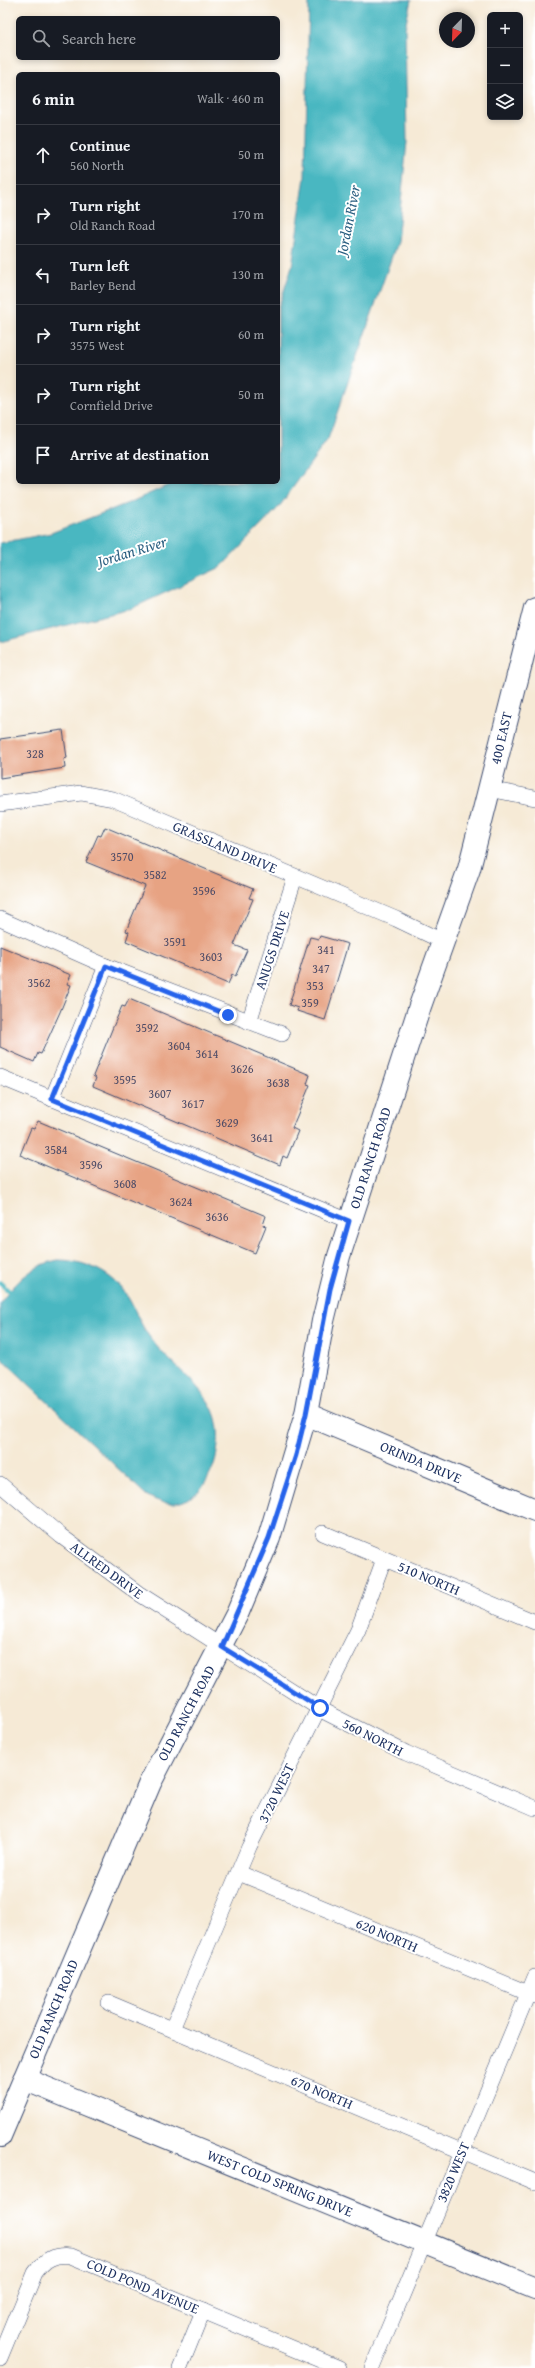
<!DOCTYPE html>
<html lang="en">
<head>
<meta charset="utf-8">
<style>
	:root { --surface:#171b24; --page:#242831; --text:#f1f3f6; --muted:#9ea1a6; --line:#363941 }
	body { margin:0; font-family:"Gentium Book Plus",serif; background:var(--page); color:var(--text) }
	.controls { position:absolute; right:12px; top:12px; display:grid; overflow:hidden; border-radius:6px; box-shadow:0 2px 6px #0003 }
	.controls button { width:36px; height:36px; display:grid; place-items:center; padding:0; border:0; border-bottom:1px solid var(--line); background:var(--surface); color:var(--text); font:20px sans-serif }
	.compass { position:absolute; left:439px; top:12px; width:36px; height:36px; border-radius:50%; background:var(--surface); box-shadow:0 2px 6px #0003; rotate:203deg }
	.stop { position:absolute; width:12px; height:12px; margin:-9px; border:3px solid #2563eb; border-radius:50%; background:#fff }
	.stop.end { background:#2563eb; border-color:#fff; box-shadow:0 1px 4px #0008 }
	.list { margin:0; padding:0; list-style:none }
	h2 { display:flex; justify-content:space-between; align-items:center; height:52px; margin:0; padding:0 16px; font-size:17px }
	h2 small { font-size:13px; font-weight:400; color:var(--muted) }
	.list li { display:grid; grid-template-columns:26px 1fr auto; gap:12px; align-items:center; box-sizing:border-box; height:60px; padding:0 16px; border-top:1px solid var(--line) }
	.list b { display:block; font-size:15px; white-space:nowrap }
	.list p { margin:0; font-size:13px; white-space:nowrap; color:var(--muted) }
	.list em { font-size:13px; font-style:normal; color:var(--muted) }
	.icon { flex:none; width:22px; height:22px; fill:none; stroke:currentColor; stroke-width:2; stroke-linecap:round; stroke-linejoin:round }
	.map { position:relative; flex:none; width:535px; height:2368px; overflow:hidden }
	.search { position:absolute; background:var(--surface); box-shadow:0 2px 6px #0003; left:16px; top:16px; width:264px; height:44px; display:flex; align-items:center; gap:10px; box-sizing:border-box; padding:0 14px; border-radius:6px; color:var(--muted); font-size:15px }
	.panel { position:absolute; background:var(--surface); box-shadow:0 2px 6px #0003; left:16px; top:72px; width:264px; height:412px; border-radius:6px }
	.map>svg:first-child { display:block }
</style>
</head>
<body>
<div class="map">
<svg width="535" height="2368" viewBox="0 0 535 2368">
	<rect width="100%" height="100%" fill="#fff"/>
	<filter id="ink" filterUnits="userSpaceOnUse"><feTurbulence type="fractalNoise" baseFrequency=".025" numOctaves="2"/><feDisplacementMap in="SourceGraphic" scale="8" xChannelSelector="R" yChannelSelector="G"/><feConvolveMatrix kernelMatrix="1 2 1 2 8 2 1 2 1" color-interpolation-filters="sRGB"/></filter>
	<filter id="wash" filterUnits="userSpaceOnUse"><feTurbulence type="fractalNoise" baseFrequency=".012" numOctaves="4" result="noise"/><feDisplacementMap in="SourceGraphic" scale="16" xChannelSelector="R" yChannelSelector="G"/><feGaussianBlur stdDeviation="0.9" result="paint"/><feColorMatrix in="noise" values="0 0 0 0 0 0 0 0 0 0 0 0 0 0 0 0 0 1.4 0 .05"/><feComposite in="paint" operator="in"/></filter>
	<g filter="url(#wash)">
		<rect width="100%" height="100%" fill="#f6ead6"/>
		<g fill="#49b7c1" stroke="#327390">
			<polygon points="309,0 411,0 405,28 407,142 397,242 328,439 279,507 221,567 130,609 0,642 0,543 51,533 131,502 175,482 278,482 278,309 292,266 305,177"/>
			<path d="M58,1260c21,0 43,8 58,22 17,16 21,39 35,57 17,24 55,48 64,76 14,42 -17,112 -69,80l-146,-138v-54c16,-21 32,-38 58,-43z"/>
		</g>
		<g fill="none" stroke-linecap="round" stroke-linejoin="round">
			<polyline stroke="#49b7c1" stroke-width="5" points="0,1283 10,1292"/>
		</g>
		<g id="blocks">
			<g fill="#e7a383">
				<polygon points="63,730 67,758 64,759 65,768 0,778 0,739"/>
				<polygon points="105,827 253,889 249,898 253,899 234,945 247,950 235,977 232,975 228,984 126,941 129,932 126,931 145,886 86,862 98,835 101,836"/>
				<polygon points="320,936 348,944 325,1020 297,1011 298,1008 289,1005 310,937 319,939"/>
				<polygon points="0,946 71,975 67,984 71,985 60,1012 41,1054 38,1053 34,1062 0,1047"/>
				<polygon points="129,999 310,1075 307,1084 310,1085 292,1128 298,1131 287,1158 283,1156 280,1165 93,1086 96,1078 93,1076 113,1027 122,1006 125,1007"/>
				<polygon points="38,1121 266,1216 263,1225 266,1226 255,1253 20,1155 31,1128 34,1129"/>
			</g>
		</g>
	</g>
	<g filter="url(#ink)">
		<use href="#blocks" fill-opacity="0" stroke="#3c4b70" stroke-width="1"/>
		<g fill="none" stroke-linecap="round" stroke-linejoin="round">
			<g stroke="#3c4b70" stroke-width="16">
				<g id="street">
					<polyline points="489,789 535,798"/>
					<polyline points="0,804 81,793 113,799 396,919 442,941"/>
					<polyline points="0,919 106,966 282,1034"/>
					<polyline points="249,1022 295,877"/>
					<polyline points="0,1077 349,1221"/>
					<polyline points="52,1099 106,966"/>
					<polyline points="0,1484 61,1536 138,1593 325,1712 406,1753 535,1808"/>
					<polyline points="323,1533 535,1622"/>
					<polyline points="239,1873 535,1996"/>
					<polyline points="109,2003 535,2182"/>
					<polyline points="172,2029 249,1847 358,1630 384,1559"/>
					<path d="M0,2358l35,-85c10,-14 19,-19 36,-17l268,112"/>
					<polyline points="180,2368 203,2311"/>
					<polyline points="372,2368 535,1977"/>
				</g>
			</g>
			<g stroke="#3c4b70" stroke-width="24">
				<g id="secondary">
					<polyline points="306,1414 535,1510"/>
					<polyline points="24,2079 535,2288"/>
					<polyline points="0,2136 150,1783 238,1612 269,1538 306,1414 323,1321 339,1256 420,1006 469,869 535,608"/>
				</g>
			</g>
			<use href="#street" stroke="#fff" stroke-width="15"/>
			<use href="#secondary" stroke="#fff" stroke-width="22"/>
		</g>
	</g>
	<g fill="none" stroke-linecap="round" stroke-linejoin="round" filter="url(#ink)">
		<polyline stroke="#2563eb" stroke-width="5" points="228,1015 106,966 52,1099 349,1221 330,1289 306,1414 296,1455 269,1538 222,1647 320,1708"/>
	</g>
	<g text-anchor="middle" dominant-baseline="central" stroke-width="4" stroke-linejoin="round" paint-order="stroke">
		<g font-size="12" fill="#4e4c67">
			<text x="35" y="753">328</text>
			<text x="122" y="856">3570</text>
			<text x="155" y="874">3582</text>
			<text x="204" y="890">3596</text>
			<text x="175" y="941">3591</text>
			<text x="326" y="949">341</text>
			<text x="211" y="956">3603</text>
			<text x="321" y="968">347</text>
			<text x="39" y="982">3562</text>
			<text x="315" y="985">353</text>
			<text x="310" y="1002">359</text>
			<text x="147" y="1027">3592</text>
			<text x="179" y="1045">3604</text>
			<text x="207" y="1053">3614</text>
			<text x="242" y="1068">3626</text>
			<text x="125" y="1079">3595</text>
			<text x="278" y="1082">3638</text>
			<text x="160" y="1093">3607</text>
			<text x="193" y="1103">3617</text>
			<text x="227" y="1122">3629</text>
			<text x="262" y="1137">3641</text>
			<text x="56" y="1149">3584</text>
			<text x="91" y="1164">3596</text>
			<text x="125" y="1183">3608</text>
			<text x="181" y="1201">3624</text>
			<text x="217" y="1216">3636</text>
		</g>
		<g font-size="14" fill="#1b2f5e" stroke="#fff">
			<text transform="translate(501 738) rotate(-77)">400 EAST</text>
			<text transform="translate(225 847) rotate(23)">GRASSLAND DRIVE</text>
			<text transform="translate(272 950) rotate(-72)">ANUGS DRIVE</text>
			<text transform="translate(370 1158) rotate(-72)">OLD RANCH ROAD</text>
			<text transform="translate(421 1462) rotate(23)">ORINDA DRIVE</text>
			<text transform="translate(107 1570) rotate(36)">ALLRED DRIVE</text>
			<text transform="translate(429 1578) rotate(23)">510 NORTH</text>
			<text transform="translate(186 1713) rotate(-62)">OLD RANCH ROAD</text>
			<text transform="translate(373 1737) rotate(27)">560 NORTH</text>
			<text transform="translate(276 1793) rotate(-64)">3720 WEST</text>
			<text transform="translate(387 1935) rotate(23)">620 NORTH</text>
			<text transform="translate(53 2009) rotate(-67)">OLD RANCH ROAD</text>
			<text transform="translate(322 2092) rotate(23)">670 NORTH</text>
			<text transform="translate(453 2172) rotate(-67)">3820 WEST</text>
			<text transform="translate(280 2183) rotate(22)">WEST COLD SPRING DRIVE</text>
			<text transform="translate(143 2286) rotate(23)">COLD POND AVENUE</text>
		</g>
		<g font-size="15" font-style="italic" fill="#2b5f81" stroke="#fff">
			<text transform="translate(348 220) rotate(-79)">Jordan River</text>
			<text transform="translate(132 551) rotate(-17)">Jordan River</text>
		</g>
	</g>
</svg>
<div class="controls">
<button>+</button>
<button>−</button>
<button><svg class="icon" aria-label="layers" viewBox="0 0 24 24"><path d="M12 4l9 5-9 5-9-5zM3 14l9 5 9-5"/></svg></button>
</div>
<svg class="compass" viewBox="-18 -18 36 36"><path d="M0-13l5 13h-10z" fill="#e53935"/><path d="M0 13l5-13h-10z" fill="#9ea1a6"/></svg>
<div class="stop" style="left:320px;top:1708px"></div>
<div class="stop end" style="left:228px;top:1015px"></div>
<div class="search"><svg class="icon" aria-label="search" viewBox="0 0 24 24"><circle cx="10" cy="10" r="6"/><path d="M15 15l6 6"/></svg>Search here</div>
<section class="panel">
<h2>6 min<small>Walk · 460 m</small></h2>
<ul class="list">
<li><svg class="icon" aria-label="ahead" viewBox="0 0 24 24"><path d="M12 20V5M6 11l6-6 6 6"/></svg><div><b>Continue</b><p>560 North</p></div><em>50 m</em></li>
<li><svg class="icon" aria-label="right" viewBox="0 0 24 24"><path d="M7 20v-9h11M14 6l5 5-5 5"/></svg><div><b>Turn right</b><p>Old Ranch Road</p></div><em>170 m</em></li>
<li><svg class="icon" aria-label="left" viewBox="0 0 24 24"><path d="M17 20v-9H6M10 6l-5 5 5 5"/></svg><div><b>Turn left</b><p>Barley Bend</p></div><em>130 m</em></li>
<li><svg class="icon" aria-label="right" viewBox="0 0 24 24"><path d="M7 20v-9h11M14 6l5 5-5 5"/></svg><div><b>Turn right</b><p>3575 West</p></div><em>60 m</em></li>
<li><svg class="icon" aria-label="right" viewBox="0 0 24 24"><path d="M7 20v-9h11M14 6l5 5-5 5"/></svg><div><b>Turn right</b><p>Cornfield Drive</p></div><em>50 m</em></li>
<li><svg class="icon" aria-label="arrive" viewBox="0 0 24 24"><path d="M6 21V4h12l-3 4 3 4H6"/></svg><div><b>Arrive at destination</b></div></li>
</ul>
</section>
</div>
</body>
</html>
